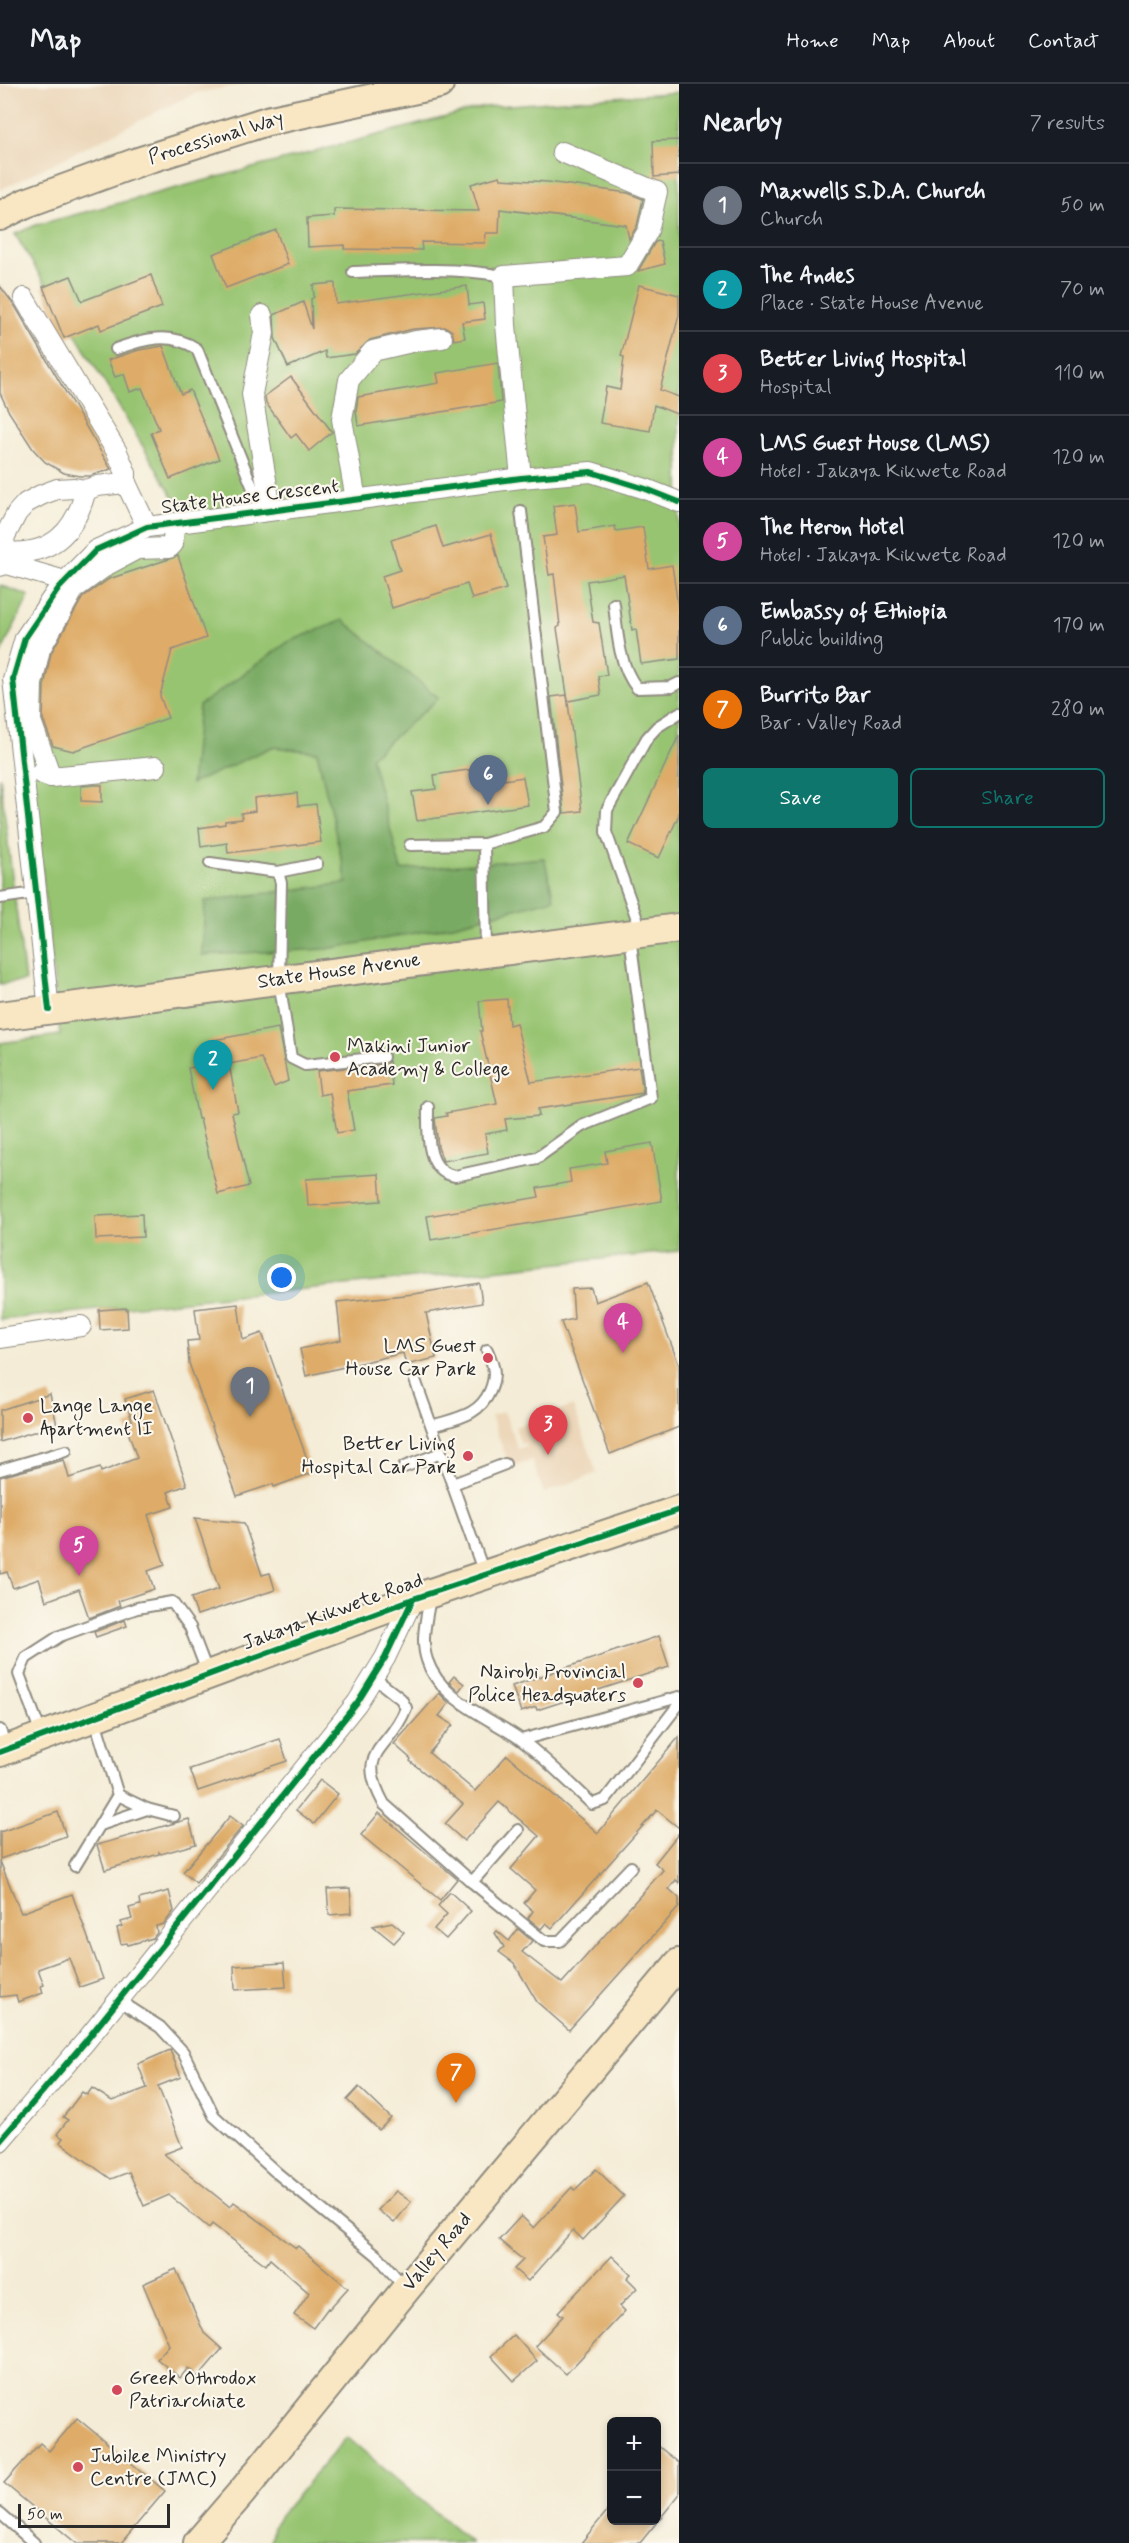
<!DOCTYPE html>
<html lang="en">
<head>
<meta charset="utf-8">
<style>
	:root { --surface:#171b24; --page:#20242c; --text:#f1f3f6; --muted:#9ea1a6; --line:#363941; --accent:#0f766e }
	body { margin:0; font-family:Mynerve,sans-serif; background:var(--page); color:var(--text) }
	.controls { position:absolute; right:18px; bottom:18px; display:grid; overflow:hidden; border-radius:9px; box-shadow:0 3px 9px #0003 }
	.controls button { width:54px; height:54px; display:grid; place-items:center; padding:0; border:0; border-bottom:2px solid var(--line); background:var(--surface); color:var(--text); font:30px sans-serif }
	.scale { position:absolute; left:18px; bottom:15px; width:152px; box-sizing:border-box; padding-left:6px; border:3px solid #2b2b2b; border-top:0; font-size:16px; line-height:21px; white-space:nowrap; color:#2b2b2b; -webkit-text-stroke:4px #fbf7ec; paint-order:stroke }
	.you { position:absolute; left:282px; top:1194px; width:21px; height:21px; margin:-15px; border:4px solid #fff; border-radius:50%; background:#1a73e8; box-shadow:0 0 0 9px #1a73e833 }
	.badge { display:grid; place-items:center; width:39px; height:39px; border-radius:50%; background:var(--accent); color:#fff; font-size:20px; font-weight:700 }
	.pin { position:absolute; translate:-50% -50px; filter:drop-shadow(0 2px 3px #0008) }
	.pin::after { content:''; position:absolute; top:32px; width:21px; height:18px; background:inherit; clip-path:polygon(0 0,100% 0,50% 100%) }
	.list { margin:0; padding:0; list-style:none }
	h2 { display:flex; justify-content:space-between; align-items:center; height:78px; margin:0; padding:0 24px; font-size:26px }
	h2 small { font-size:20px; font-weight:400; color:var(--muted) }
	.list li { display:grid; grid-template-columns:39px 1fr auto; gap:18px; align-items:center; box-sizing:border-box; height:84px; padding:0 24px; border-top:2px solid var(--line) }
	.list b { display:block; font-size:22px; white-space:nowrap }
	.list p { margin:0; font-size:20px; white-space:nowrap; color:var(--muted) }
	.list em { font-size:20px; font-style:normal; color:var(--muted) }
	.actions { display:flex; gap:12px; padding:18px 24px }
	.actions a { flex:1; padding:14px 0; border:2px solid var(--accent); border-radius:9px; text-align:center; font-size:21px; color:var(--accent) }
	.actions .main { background:var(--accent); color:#fff }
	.map { position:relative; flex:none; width:679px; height:2459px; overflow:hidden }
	header { display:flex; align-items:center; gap:36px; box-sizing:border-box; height:84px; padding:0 30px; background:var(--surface); border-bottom:2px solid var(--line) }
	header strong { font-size:28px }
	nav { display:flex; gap:33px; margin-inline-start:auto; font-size:21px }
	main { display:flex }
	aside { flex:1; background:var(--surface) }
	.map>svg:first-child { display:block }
</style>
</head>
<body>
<header>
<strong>Map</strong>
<nav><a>Home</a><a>Map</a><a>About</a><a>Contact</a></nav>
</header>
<main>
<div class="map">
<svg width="679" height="2459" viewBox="0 0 679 2459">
	<rect width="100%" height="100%" fill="#fbf7ec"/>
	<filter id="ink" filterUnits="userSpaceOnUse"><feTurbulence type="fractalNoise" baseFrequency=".0167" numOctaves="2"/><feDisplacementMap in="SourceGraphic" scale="12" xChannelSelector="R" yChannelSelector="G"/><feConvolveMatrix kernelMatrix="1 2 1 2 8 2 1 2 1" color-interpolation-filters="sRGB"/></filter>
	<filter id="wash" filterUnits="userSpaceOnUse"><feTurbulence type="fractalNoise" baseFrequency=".008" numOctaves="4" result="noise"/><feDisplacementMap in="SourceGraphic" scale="24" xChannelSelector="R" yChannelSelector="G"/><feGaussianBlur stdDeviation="1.35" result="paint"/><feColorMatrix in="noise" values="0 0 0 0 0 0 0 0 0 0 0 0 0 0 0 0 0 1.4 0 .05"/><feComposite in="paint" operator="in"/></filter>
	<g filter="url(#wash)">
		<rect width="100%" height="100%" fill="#f4ecd6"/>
		<g fill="#ecd7ba">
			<polygon points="0,0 245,0 195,9 0,106"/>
			<polygon points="573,1322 597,1389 544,1409 532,1376 510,1384 491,1332 504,1327 518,1365 526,1362 525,1359 521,1360 515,1343"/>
		</g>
		<g fill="#97c471" stroke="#61784e" stroke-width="1.5">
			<polygon points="679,8 679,1167 0,1236 0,959 60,951 24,620 38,552 107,466 191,442 15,150 36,141 484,23"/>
			<polygon points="0,501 29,512 0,571"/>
			<polygon points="0,693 25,897 0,900"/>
			<polygon points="347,2353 471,2459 270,2459 273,2442 280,2431"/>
		</g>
		<polygon fill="#79aa63" stroke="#526a47" stroke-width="1.5" points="343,536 439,614 371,673 401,786 544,774 554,815 438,845 327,865 202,871 205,817 347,799 317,668 272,663 191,700 199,622 288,558"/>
		<g id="blocks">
			<g fill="#deac68">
				<polygon points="679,56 679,91 654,93 653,57"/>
				<polygon points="500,92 501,95 548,98 628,109 643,115 637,142 629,155 626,141 500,125 499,149 486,149 485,159 421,158 422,166 344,165 345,161 308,163 307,134 334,132 334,125 479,127 471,100"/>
				<polygon points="276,146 288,180 226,204 213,170"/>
				<polygon points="660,157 665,180 638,187 655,158"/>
				<polygon points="151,191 162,223 101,246 99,240 64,254 43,203 71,192 82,217"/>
				<polygon points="335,199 336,220 467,202 469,221 483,219 485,235 462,238 465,254 454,256 452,247 446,243 413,245 370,256 355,270 326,274 325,267 288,283 275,254 274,231 303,218 312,245 311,215 314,213 313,201"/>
				<polygon points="639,201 679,211 679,231 660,306 679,313 679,331 654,321 650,347 600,339 606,303 620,306 624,273 621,272"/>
				<polygon points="0,202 15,222 111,385 90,392 80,392 64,389 45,378 33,365 9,328 0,309"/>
				<polygon points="163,262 181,310 190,306 219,375 170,395 151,349 159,345 142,304 130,308 124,290 115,293 108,276 139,266"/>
				<polygon points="498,279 501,318 358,342 356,327 358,313 439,299 437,289"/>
				<polygon points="291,293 332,348 309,367 296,350 291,354 266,319 265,312"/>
				<polygon points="575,419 579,448 615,442 616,447 643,443 649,485 672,481 679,529 679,575 641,580 636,545 632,546 624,491 587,497 593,538 599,539 607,591 598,592 601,611 568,617 557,544 560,542 554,490 549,491 543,453 557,451 553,422"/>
				<polygon points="436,442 443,464 491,450 506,505 472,515 467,500 392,524 382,492 400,486 391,456"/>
				<polygon points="178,472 206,554 172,566 160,612 168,634 73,667 53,662 43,635 44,602 51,569 83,513 109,495"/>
				<polygon points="567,611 582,727 564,729 551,613"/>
				<polygon points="679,651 679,731 659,774 628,760"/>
				<polygon points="495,682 497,697 523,693 528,721 417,737 412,708 436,705 434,691"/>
				<polygon points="94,701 102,701 102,718 81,717 81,702"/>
				<polygon points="297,709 298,722 316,720 321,758 228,769 227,759 201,763 199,744 225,740 225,737 242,735 241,729 255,727 254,714"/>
				<polygon points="507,915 509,941 516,939 531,998 639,983 643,1009 538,1025 539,1032 505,1035 507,1046 485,1050 488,1069 443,1077 438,1063 435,1034 447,1032 446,1029 497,1020 480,947 482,947 479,917"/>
				<polygon points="278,944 288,997 274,1003 261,974 229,980 238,1028 232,1029 249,1102 218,1110 200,1035 198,1035 188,984 212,980 208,957"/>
				<polygon points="389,977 392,1001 347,1007 354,1046 337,1049 330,1009 320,1011 317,987 384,980"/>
				<polygon points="652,1059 662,1117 431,1156 427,1132 539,1113 537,1104 571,1098 569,1085 607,1079 605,1067"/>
				<polygon points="379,1090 381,1117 308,1122 306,1095"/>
				<polygon points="142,1130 143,1153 96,1155 95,1132"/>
				<polygon points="648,1198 679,1281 679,1343 610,1370 561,1238 574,1235 572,1205 591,1204 595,1218"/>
				<polygon points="479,1199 482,1219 426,1229 436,1274 406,1281 403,1269 306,1292 300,1265 341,1256 337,1218 414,1210"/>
				<polygon points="238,1220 243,1256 262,1249 312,1389 274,1403 273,1400 237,1412 189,1279 187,1257 199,1256 195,1225"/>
				<polygon points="127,1224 128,1244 100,1246 99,1226"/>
				<polygon points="154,1306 187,1401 168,1408 173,1423 148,1431 165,1481 148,1487 154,1505 118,1517 120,1522 89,1534 79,1505 46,1517 39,1495 13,1504 7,1488 0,1490 0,1393 64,1376 69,1394 100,1384 101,1388 137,1374 126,1342 133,1339 125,1315"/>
				<polygon points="50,1310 57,1341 0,1358 0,1326"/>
				<polygon points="195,1434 244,1439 262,1491 270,1489 275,1506 197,1531 191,1514 219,1505"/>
				<polygon points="125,1536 127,1542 96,1553 94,1548"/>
				<polygon points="659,1552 669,1583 537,1626 536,1623 521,1628 512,1602"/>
				<polygon points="454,1592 464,1600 459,1607 449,1598"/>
				<polygon points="439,1609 449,1619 439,1632 453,1641 429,1669 475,1707 507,1671 598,1749 679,1653 679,1744 657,1726 552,1844 546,1839 541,1845 528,1834 533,1827 524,1819 535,1806 511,1785 539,1752 499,1718 464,1757 445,1740 463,1720 410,1677 411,1675 394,1660"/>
				<polygon points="280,1655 287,1677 198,1707 190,1685"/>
				<polygon points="320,1696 338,1710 314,1740 296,1726"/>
				<polygon points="58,1728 66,1752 0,1775 0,1748"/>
				<polygon points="379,1729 457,1795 440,1816 361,1751"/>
				<polygon points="230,1732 243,1742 196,1799 183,1788"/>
				<polygon points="189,1735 196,1760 161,1770 159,1768 159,1770 105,1786 97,1761"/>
				<polygon points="679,1749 679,1799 676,1796 669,1805 679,1814 679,1823 569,1946 537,1918 514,1879 499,1868 504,1863 495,1849 497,1847 509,1857 518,1845 532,1857 522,1868 562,1899 663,1786 655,1779"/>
				<polygon points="0,1777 21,1829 72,1810 103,1895 80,1903 69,1874 38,1885 44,1901 41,1902 43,1909 18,1918 16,1911 0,1913"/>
				<polygon points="350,1804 352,1829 329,1831 327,1805"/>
				<polygon points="169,1807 174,1827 164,1840 156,1842 157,1849 153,1854 128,1861 127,1859 121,1860 117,1844 122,1842 121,1838 132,1835 129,1824 140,1821 139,1815"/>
				<polygon points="450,1808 471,1827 446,1855 434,1845 447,1830 438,1822"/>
				<polygon points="392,1838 404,1848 394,1859 373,1842"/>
				<polygon points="284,1879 286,1903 235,1906 234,1882"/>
				<polygon points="170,1966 181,1993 158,2002 182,2063 164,2070 230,2123 234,2118 296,2164 298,2162 348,2204 329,2225 328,2224 313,2244 294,2231 309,2209 270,2175 266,2181 212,2140 209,2144 169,2111 144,2122 129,2088 111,2095 60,2058 63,2054 57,2050 68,2036 63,2033 82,2008 87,2011 92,2004 112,2017 147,2004 138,1980"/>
				<polygon points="359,2003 391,2034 379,2046 347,2016"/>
				<polygon points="596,2085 624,2112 583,2156 573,2146 528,2197 514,2185 523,2176 499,2156 521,2132 534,2144 572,2103 575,2106"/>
				<polygon points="396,2107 411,2118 394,2139 378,2126"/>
				<polygon points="612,2172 631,2190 627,2194 637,2204 620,2222 625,2227 566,2290 535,2262 563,2232 558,2228"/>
				<polygon points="176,2185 204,2249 222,2265 198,2293 188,2284 180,2294 157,2275 169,2261 143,2200"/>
				<polygon points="514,2251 537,2277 514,2297 491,2272"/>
				<polygon points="77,2334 165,2407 121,2459 76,2459 4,2399 40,2359 49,2367"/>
				<polygon points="657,2361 679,2379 679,2411 640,2459 581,2459 612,2421 612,2436 657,2436"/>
			</g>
		</g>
	</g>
	<g filter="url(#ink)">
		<use href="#blocks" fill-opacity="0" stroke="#908c80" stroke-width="1.5"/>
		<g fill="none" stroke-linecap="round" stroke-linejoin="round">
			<g stroke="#908c80" stroke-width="14">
				<g id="lane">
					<path d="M353,188c51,-2 101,-5 151,4"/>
					<path d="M116,265c28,-10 54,-18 81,0l65,162"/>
					<path d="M614,520c3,28 5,62 23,84l34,-1 8,-4"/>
					<polyline points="484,760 544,743 557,728 521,427"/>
					<polyline points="410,761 484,760 486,867"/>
					<polyline points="210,779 278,788 281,799 279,896 291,974 305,981 383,973"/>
					<polyline points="278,788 317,780"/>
					<polyline points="0,814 36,809"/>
					<polyline points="642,849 606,748 607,726 647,654 657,643 679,629"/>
					<path d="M428,1023c0,24 -3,65 27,69l82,-18 45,-32 69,-28 -21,-161"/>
					<polyline points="414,1293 484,1489"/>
					<path d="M432,1342c25,-8 47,-10 58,-35 7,-16 4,-25 -3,-41"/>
					<polyline points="404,1383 441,1369"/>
					<polyline points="0,1386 66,1367"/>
					<polyline points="453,1400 505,1380"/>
					<path d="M430,1513c-3,20 -10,43 -3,63 13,40 62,57 93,79 25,19 49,43 72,65l13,-4 74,-96"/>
					<path d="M373,1593l28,22 5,9c-17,44 -52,41 -22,96l88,78 72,59h16l71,-74"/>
					<polyline points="0,1646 7,1665"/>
					<polyline points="42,1652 19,1590 26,1574 60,1552 137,1524 172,1518 190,1543 208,1590"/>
					<polyline points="521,1656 679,1613"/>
					<polyline points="118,1711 147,1725 174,1732"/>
					<polyline points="100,1741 147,1725"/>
					<polyline points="75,1782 118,1711 94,1633"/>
					<polyline points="472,1798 518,1746"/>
					<polyline points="118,1916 160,1943 183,1968 214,2032 277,2089 378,2172 404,2203"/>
					<polyline points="0,2429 34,2459"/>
				</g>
			</g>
			<g stroke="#908c80" stroke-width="22">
				<g id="street">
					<polyline points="24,214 117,368 126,389 126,399 147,443"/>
					<polyline points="262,231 264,249 252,310 271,426"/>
					<polyline points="521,394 506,241 504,192 627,182 648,147 657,108 562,68"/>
					<polyline points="356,416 342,335 349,296 373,267 416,257 442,254"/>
					<path d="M6,468c46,4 69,-20 80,-62"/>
					<polyline points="7,480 4,454 17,429 26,419 41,411 57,405 74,404 86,406 97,402 126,399"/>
					<polyline points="0,482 7,480 65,497"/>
					<polyline points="40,689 51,693 156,683"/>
					<polyline points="51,693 31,637 32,600 40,565 74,505 107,481 137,465 169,464 173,460 174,439"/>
					<polyline points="49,926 13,595 25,554 59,504 96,466 147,443 521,394 591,388 646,405 679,418"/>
					<polyline points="0,1254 81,1242"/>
					<polyline points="0,2057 85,1958 357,1619 385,1574 413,1515"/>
				</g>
			</g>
			<g stroke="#908c80" stroke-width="32">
				<g id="secondary">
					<polyline points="0,132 26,119 138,78 267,37 439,0"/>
					<polyline points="0,932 679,844"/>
					<polyline points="0,1668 413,1515 679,1426"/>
					<polyline points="198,2459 242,2408 406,2205 679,1879"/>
				</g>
			</g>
			<use href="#lane" stroke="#fff" stroke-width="10"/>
			<use href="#street" stroke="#fff" stroke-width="20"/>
			<use href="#secondary" stroke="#f9e7c3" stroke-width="28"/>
			<g stroke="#fbf7ec" stroke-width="10">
				<g id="cycleway">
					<polyline points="49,926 13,595 25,554 59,504 96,466 147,443 521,394 591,388 646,405 679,418"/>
					<polyline points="0,1668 413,1515 679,1426"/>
					<polyline points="0,2057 85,1958 357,1619 385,1574 413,1515"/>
				</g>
			</g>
			<use href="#cycleway" stroke="#00873e" stroke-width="6"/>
		</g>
	</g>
	<g fill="#d1495b" stroke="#fbf7ec" stroke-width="2">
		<circle cx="335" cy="973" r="6"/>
		<circle cx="488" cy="1274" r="6"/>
		<circle cx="28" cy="1334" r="6"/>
		<circle cx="468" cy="1372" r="6"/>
		<circle cx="638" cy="1599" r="6"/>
		<circle cx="117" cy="2306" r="6"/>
		<circle cx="78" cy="2383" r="6"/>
	</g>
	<g text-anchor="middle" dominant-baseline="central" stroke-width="4.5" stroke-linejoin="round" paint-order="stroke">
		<g font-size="20" fill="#2b2b2b" stroke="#fbf7ec">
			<text transform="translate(216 54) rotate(-17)">Processional Way</text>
			<text transform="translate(250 413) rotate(-7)">State House Crescent</text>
			<text transform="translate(339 887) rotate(-8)">State House Avenue</text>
			<text transform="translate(333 1528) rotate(-20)">Jakaya Kikwete Road</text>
			<text transform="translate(437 2168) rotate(-50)">Valley Road</text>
		</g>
		<g font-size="20" fill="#2b2b2b" stroke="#fbf7ec" text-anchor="start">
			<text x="347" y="962">Makini Junior<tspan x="347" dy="23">Academy &amp; College</tspan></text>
			<text x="476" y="1262" text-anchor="end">LMS Guest<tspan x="476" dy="23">House Car Park</tspan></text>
			<text x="40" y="1322">Lange Lange<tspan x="40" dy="23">Apartment II</tspan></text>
			<text x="456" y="1360" text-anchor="end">Better Living<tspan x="456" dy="23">Hospital Car Park</tspan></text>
			<text x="626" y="1588" text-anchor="end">Nairobi Provincial<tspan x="626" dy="23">Police Headquaters</tspan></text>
			<text x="129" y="2294">Greek Othrodox<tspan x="129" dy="23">Patriarchiate</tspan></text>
			<text x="90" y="2372">Jubilee Ministry<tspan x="90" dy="23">Centre (JMC)</tspan></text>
		</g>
	</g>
</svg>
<div class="controls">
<button>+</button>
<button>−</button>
</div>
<div class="scale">50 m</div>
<div class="you"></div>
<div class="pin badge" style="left:250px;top:1333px;background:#6b7280">1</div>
<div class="pin badge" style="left:213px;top:1006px;background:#0f9aa8">2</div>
<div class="pin badge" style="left:548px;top:1371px;background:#e0444e">3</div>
<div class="pin badge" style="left:623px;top:1269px;background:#d1479c">4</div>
<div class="pin badge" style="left:79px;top:1492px;background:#d1479c">5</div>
<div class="pin badge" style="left:488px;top:721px;background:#5c6f8a">6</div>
<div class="pin badge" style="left:456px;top:2019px;background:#e8710a">7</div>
</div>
<aside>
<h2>Nearby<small>7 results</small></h2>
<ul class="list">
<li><span class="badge" style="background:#6b7280">1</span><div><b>Maxwells S.D.A. Church</b><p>Church</p></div><em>50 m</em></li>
<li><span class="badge" style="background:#0f9aa8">2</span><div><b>The Andes</b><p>Place · State House Avenue</p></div><em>70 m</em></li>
<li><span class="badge" style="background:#e0444e">3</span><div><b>Better Living Hospital</b><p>Hospital</p></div><em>110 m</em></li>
<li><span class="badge" style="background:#d1479c">4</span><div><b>LMS Guest House (LMS)</b><p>Hotel · Jakaya Kikwete Road</p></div><em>120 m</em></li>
<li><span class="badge" style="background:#d1479c">5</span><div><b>The Heron Hotel</b><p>Hotel · Jakaya Kikwete Road</p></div><em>120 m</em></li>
<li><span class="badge" style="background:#5c6f8a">6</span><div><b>Embassy of Ethiopia</b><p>Public building</p></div><em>170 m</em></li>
<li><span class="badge" style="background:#e8710a">7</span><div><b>Burrito Bar</b><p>Bar · Valley Road</p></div><em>280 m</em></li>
</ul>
<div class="actions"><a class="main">Save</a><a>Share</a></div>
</aside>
</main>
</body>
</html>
